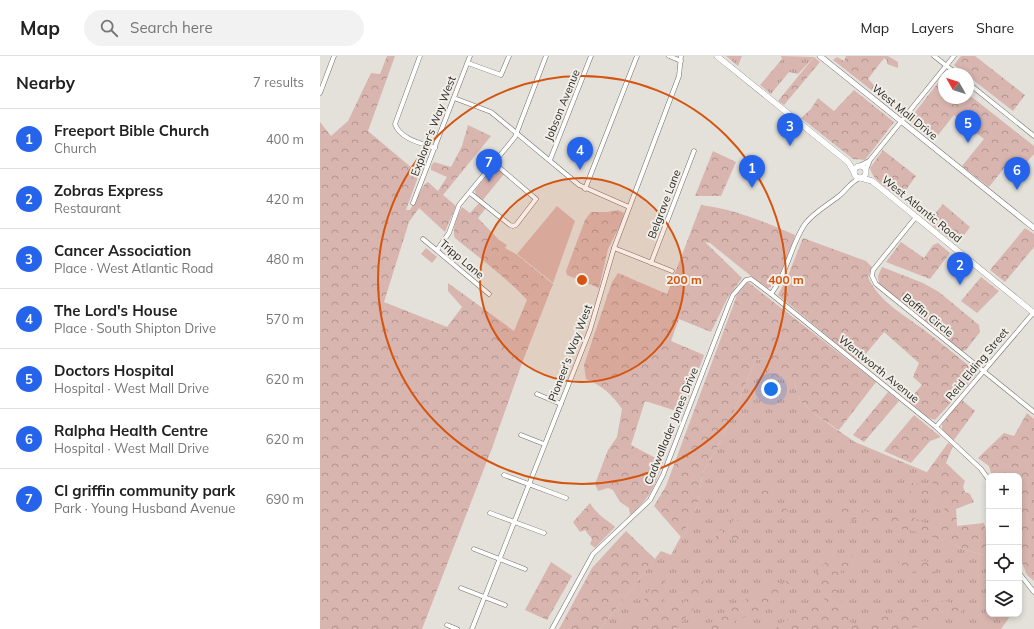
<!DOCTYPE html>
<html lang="en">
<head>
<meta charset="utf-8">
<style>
	:root { --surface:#fff; --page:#f2f2f2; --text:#222; --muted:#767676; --line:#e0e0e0; --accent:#2563eb }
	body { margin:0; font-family:Mulish,sans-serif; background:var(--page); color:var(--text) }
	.controls { position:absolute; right:12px; bottom:12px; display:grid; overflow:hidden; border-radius:8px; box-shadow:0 2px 6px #0003 }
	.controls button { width:36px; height:36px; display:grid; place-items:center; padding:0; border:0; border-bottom:1px solid var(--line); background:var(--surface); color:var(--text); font:20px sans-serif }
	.compass { position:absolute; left:618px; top:12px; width:36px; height:36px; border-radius:50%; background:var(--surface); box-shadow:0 2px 6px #0003; rotate:309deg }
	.you { position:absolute; left:451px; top:333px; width:14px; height:14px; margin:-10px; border:3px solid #fff; border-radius:50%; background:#1a73e8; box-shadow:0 0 0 6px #1a73e833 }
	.badge { display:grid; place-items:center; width:26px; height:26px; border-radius:50%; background:var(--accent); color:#fff; font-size:13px; font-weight:700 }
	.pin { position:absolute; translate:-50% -33px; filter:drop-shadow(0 1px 2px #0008) }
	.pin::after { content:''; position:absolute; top:21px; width:14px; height:12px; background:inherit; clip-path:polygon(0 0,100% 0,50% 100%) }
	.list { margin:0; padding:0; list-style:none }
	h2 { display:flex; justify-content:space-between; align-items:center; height:52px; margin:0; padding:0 16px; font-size:17px }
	h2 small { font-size:13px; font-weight:400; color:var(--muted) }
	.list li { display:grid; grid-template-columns:26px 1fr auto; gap:12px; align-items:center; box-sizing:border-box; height:60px; padding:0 16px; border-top:1px solid var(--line) }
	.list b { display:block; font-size:15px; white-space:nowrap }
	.list p { margin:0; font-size:13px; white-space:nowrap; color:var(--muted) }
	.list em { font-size:13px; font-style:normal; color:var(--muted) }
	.icon { flex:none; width:22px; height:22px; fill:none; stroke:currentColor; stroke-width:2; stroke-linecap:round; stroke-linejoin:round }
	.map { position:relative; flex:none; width:714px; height:573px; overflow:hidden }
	header { display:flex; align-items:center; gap:24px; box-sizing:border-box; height:56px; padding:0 20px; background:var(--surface); border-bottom:1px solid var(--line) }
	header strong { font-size:19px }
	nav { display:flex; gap:22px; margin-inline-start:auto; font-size:14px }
	.search { width:280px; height:36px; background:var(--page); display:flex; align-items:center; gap:10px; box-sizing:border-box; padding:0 14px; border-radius:22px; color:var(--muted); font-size:15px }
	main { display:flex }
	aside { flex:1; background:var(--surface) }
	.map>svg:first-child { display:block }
</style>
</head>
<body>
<header>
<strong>Map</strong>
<div class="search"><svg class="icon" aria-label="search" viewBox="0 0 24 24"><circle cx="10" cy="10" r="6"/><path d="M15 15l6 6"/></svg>Search here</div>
<nav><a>Map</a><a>Layers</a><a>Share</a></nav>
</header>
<main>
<aside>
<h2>Nearby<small>7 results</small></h2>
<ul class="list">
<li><span class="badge">1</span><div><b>Freeport Bible Church</b><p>Church</p></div><em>400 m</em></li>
<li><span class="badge">2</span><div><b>Zobras Express</b><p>Restaurant</p></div><em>420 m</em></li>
<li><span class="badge">3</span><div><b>Cancer Association</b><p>Place · West Atlantic Road</p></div><em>480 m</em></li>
<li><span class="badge">4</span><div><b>The Lord's House</b><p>Place · South Shipton Drive</p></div><em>570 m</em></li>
<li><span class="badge">5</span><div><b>Doctors Hospital</b><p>Hospital · West Mall Drive</p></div><em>620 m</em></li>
<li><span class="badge">6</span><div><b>Ralpha Health Centre</b><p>Hospital · West Mall Drive</p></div><em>620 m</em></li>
<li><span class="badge">7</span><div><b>Cl griffin community park</b><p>Park · Young Husband Avenue</p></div><em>690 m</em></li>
</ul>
</aside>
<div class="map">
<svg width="714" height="573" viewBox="0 0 714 573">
	<defs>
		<pattern id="grass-tufts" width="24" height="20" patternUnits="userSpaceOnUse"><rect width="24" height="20" fill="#d9b5af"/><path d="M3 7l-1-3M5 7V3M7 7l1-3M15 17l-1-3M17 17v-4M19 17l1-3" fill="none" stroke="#b0938e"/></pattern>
		<pattern id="forest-crowns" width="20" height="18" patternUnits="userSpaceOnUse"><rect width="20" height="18" fill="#d9b5af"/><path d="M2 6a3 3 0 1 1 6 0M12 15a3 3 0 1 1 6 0" fill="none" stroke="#b0938e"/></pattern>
	</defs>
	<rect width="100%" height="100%" fill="#e3e1da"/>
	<g fill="url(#grass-tufts)">
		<polygon points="406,0 422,0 418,10"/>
		<polygon points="461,0 494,1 478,18 469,16 451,38 440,29 462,3"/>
		<polygon points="452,301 474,326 480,345 497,360 535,386 616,420 628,458 635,489 642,493 668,500 669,558 691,559 681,573 280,573 341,495 351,499 377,450 383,416 403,381 436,304"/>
	</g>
	<g fill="url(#forest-crowns)">
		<path d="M67,0h8l-27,75 51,43 -13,36h4l14,-25 4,-3 10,9 9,-14 -16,-7v-4l3,-4 17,5 11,-21 6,-21 23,11 -48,59 13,11 -11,26 -26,-24 -10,14 -25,80 63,25 15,-20 -14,-16v-8l66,48 13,-31c-22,-24 -48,-42 -72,-62 -4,-9 3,-23 7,-31l8,6 10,-11 6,6 -8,10 21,22 8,5 -2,3 11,6 37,30 -31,79 -30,85 -70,181h-102v-507l11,14 17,-15 23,-48 9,1z"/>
		<polygon points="526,0 568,0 578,6 578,12 567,8 567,4 564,2 548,23 560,35 559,40 513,4 517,1 524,5"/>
		<polygon points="641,0 655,0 705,39 693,55 634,9"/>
		<polygon points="494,1 500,6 464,49 458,45"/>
		<polygon points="624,19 624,42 648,42 648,38 714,90 714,98 706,107 703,107 699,112 689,106 669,131 642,110 664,83 634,59 614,84 589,64"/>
		<polygon points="534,34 574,66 545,104 533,103 481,62 491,53 498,42 514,55"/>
		<path d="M563,94l33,26 -16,22c-11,-8 -27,-17 -30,-30z"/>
		<polygon points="393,95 416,106 401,140 375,140"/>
		<polygon points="623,148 650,171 637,189 608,166"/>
		<path d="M381,149c33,4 64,17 94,30 -4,15 -13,47 -28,54l-57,-46 -5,-1 37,36 -15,21 -16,33 -32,-13 -8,22 33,14 -21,58 -38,-12 -14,44 32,17c-9,26 -12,35 -33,53l-1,-7 -9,-6 -7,-12 -5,-2 -10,3 -3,-7 13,-34 9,-13 5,-28c-10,-15 -20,-23 -36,-30l-2,-14 28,-83 6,-9 49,21z"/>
		<polygon points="298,154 304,157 302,165 288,193 279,232 247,219 246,215 265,164 271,156 287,156"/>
		<polygon points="705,172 714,178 714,191 685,226 670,214"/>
		<path d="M483,182l63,23 6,6 -4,10c11,26 39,39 60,56 16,12 31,25 46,37l2,5 -41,45 -6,-2 -21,-17 14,-16 -9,-8 6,-14 -35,-31 -25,30 -81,-67 11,-22z"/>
		<polygon points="581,186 604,202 613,189 618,187 630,197 610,223 566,206"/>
		<polygon points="562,211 603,227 619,236 659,269 660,276 646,294 642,295 559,228 558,220"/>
		<polygon points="661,221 679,235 657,257 641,245"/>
		<polygon points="428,226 556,326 519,374 497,360 480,345 474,326 447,321 452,301 436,304 403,381 383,416 377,450 361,481 334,450 346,430 417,239"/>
		<polygon points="568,336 579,345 544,386 533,379"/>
		<polygon points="642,344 655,355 634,384 622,375 622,368"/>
		<polygon points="707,357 714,363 714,525 707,519 699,499 699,420 672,420 669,410 658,402 684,377 694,380"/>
		<polygon points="594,359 621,381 610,385 591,407 564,395"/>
		<polygon points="628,387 633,390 626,407 645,425 643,431 645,436 650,438 654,446 636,453 637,470 664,467 669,486 669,502 668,500 642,493 635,489 623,486 603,477 570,471 568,460 572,457 597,463 607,468 621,467 628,458 612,437 613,424 607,416"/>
		<polygon points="587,427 593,427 608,432 609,441 604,443 592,439"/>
		<path d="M446,431l15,6v6l-10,-4 -3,4 2,5 16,5 4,5c-21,-2 -26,-5 -37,-23l4,-3z"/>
		<polygon points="410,441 416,442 413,458 407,456 405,449"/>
		<path d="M270,447c6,11 16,16 25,24l-20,21 -5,-4 2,-5 -7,-9 -5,2 -7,-10z"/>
		<polygon points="526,448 530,453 532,451 537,454 537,462 529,467 513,460 521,449"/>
		<polygon points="549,454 564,456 564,466 562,469 545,464 542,459 544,455"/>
		<polygon points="412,463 421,465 423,485 412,483"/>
		<polygon points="402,474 405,479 396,486 396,475"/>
		<polygon points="306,475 335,503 280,573 239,573 272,512"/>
		<path d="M524,497l17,7v8c-7,5 -12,4 -20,2l-1,8 -4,8 15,37h9l64,-21h7l4,3 9,-5 18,8 -1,6 -16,1 -10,7 -27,7h-134l22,-16 29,-12 -2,-8 -14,-13c8,-4 8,-12 16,-17l2,-6 8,1z"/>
		<polygon points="584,497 598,504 610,506 615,512 616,518 597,515 590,518 576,503"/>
		<polygon points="231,506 252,520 227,564 205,554"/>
		<polygon points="346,522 342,536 344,546 355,551 366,545 370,533 383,525 390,533 356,573 308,573 335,524"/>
		<path d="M467,525l6,5 -16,20 -41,14 -6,9h-28c28,-20 52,-37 85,-48z"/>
	</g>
	<g fill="#d9b5af">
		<polygon points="176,111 184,118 162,145 156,139 155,134 173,112"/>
		<polygon points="237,150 255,165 233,227 197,198"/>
		<polygon points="106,192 117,201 112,207 101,198"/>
	</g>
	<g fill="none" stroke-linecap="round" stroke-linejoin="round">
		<g stroke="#72706a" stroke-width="5">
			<g id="minor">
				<path d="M100,0l-25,68c5,15 26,19 40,24"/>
				<polyline points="349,0 361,5"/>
				<polyline points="614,0 637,18"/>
				<polyline points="148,7 181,19 189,0"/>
				<polyline points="648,27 714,80"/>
				<polyline points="0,37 14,0"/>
				<polyline points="134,42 171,56 259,129 309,151"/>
				<polyline points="230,104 271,0"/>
				<polyline points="541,109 549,105"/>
				<polyline points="546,114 550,104 634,0"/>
				<polyline points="265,133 317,0"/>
				<polyline points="150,137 190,169 193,170 196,169 216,143 174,107"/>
				<polyline points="93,147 150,0"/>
				<polyline points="596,161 553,214 552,220 556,228 714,356"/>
				<polyline points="103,183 169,238"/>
				<polyline points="294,192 352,215"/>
				<polyline points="117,194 129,177 139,149 195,81 226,0"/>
				<polyline points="331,207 374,95"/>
				<path d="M451,238c17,-22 20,-50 34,-70 9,-12 23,-19 34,-28 7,-5 11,-14 21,-18"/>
				<polyline points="217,338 241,348"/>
				<polyline points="616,371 714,256"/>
				<polyline points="201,379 224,388"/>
				<polyline points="184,419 246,442"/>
				<polyline points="170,457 224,477"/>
				<polyline points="154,493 205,513"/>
				<polyline points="699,517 714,536"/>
				<polyline points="141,532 185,549"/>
				<polyline points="127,569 137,573"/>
				<polyline points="152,573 270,274 294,192 359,20 361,0"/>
				<polyline points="232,573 273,498 330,444 343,419 409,248 413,239 426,224 431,223 451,238 616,371 661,413 669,424"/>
			</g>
		</g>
		<g stroke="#72706a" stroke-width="6">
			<polyline id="tertiary" points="500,0 714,172"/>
		</g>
		<g stroke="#72706a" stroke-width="6">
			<g id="secondary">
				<polyline points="397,0 528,106 534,116"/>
				<circle cx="540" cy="116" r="6"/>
				<polyline points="541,122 552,125 714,257"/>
			</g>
		</g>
		<use href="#minor" stroke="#fff" stroke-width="4"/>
		<use href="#tertiary" stroke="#fff" stroke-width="5"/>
		<use href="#secondary" stroke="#fff" stroke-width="5.5"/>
	</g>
	<circle cx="262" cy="224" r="102" fill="#d5540f" fill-opacity=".12"/>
	<g fill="none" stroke="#d5540f" stroke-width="2">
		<circle cx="262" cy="224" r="102"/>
		<circle cx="262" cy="224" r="204"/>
	</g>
	<g text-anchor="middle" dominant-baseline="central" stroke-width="4" stroke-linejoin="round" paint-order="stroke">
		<g font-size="11" fill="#2b2a28" stroke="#f0eee7">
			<text transform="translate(242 49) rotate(-68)">Jobson Avenue</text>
			<text transform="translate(585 56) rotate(39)">West Mall Drive</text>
			<text transform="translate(113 70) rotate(-69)">Explorer's Way West</text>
			<text transform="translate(344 148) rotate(-69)">Belgrave Lane</text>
			<text transform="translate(602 153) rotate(39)">West Atlantic Road</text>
			<text transform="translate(142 203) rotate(40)">Tripp Lane</text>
			<text transform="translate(608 259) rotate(39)">Baffin Circle</text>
			<text transform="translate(250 297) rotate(-69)">Pioneer's Way West</text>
			<text transform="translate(657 308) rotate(-50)">Reid Elding Street</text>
			<text transform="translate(559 313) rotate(39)">Wentworth Avenue</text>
			<text transform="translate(351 370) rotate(-68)">Cadwallader Jones Drive</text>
		</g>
	</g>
	<circle cx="262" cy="224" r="6" fill="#d5540f" stroke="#f0eee7" stroke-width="2"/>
	<g font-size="12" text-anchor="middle" font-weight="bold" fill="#d5540f" stroke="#f0eee7" stroke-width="4" stroke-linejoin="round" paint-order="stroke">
		<text x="364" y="228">200 m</text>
		<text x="466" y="228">400 m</text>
	</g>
</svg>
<div class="controls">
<button>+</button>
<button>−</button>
<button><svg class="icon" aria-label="locate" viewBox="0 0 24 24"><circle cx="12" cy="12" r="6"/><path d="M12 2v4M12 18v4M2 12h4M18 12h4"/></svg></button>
<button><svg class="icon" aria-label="layers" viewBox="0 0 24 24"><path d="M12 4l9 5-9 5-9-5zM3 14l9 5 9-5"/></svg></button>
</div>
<svg class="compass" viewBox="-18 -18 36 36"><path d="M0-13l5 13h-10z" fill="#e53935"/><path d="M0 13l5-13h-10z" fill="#767676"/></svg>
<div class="you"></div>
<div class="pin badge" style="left:432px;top:132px">1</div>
<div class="pin badge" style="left:640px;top:229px">2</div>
<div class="pin badge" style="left:470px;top:90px">3</div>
<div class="pin badge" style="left:260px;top:114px">4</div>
<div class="pin badge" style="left:648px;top:87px">5</div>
<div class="pin badge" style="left:697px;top:134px">6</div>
<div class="pin badge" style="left:169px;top:126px">7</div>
</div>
</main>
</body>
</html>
